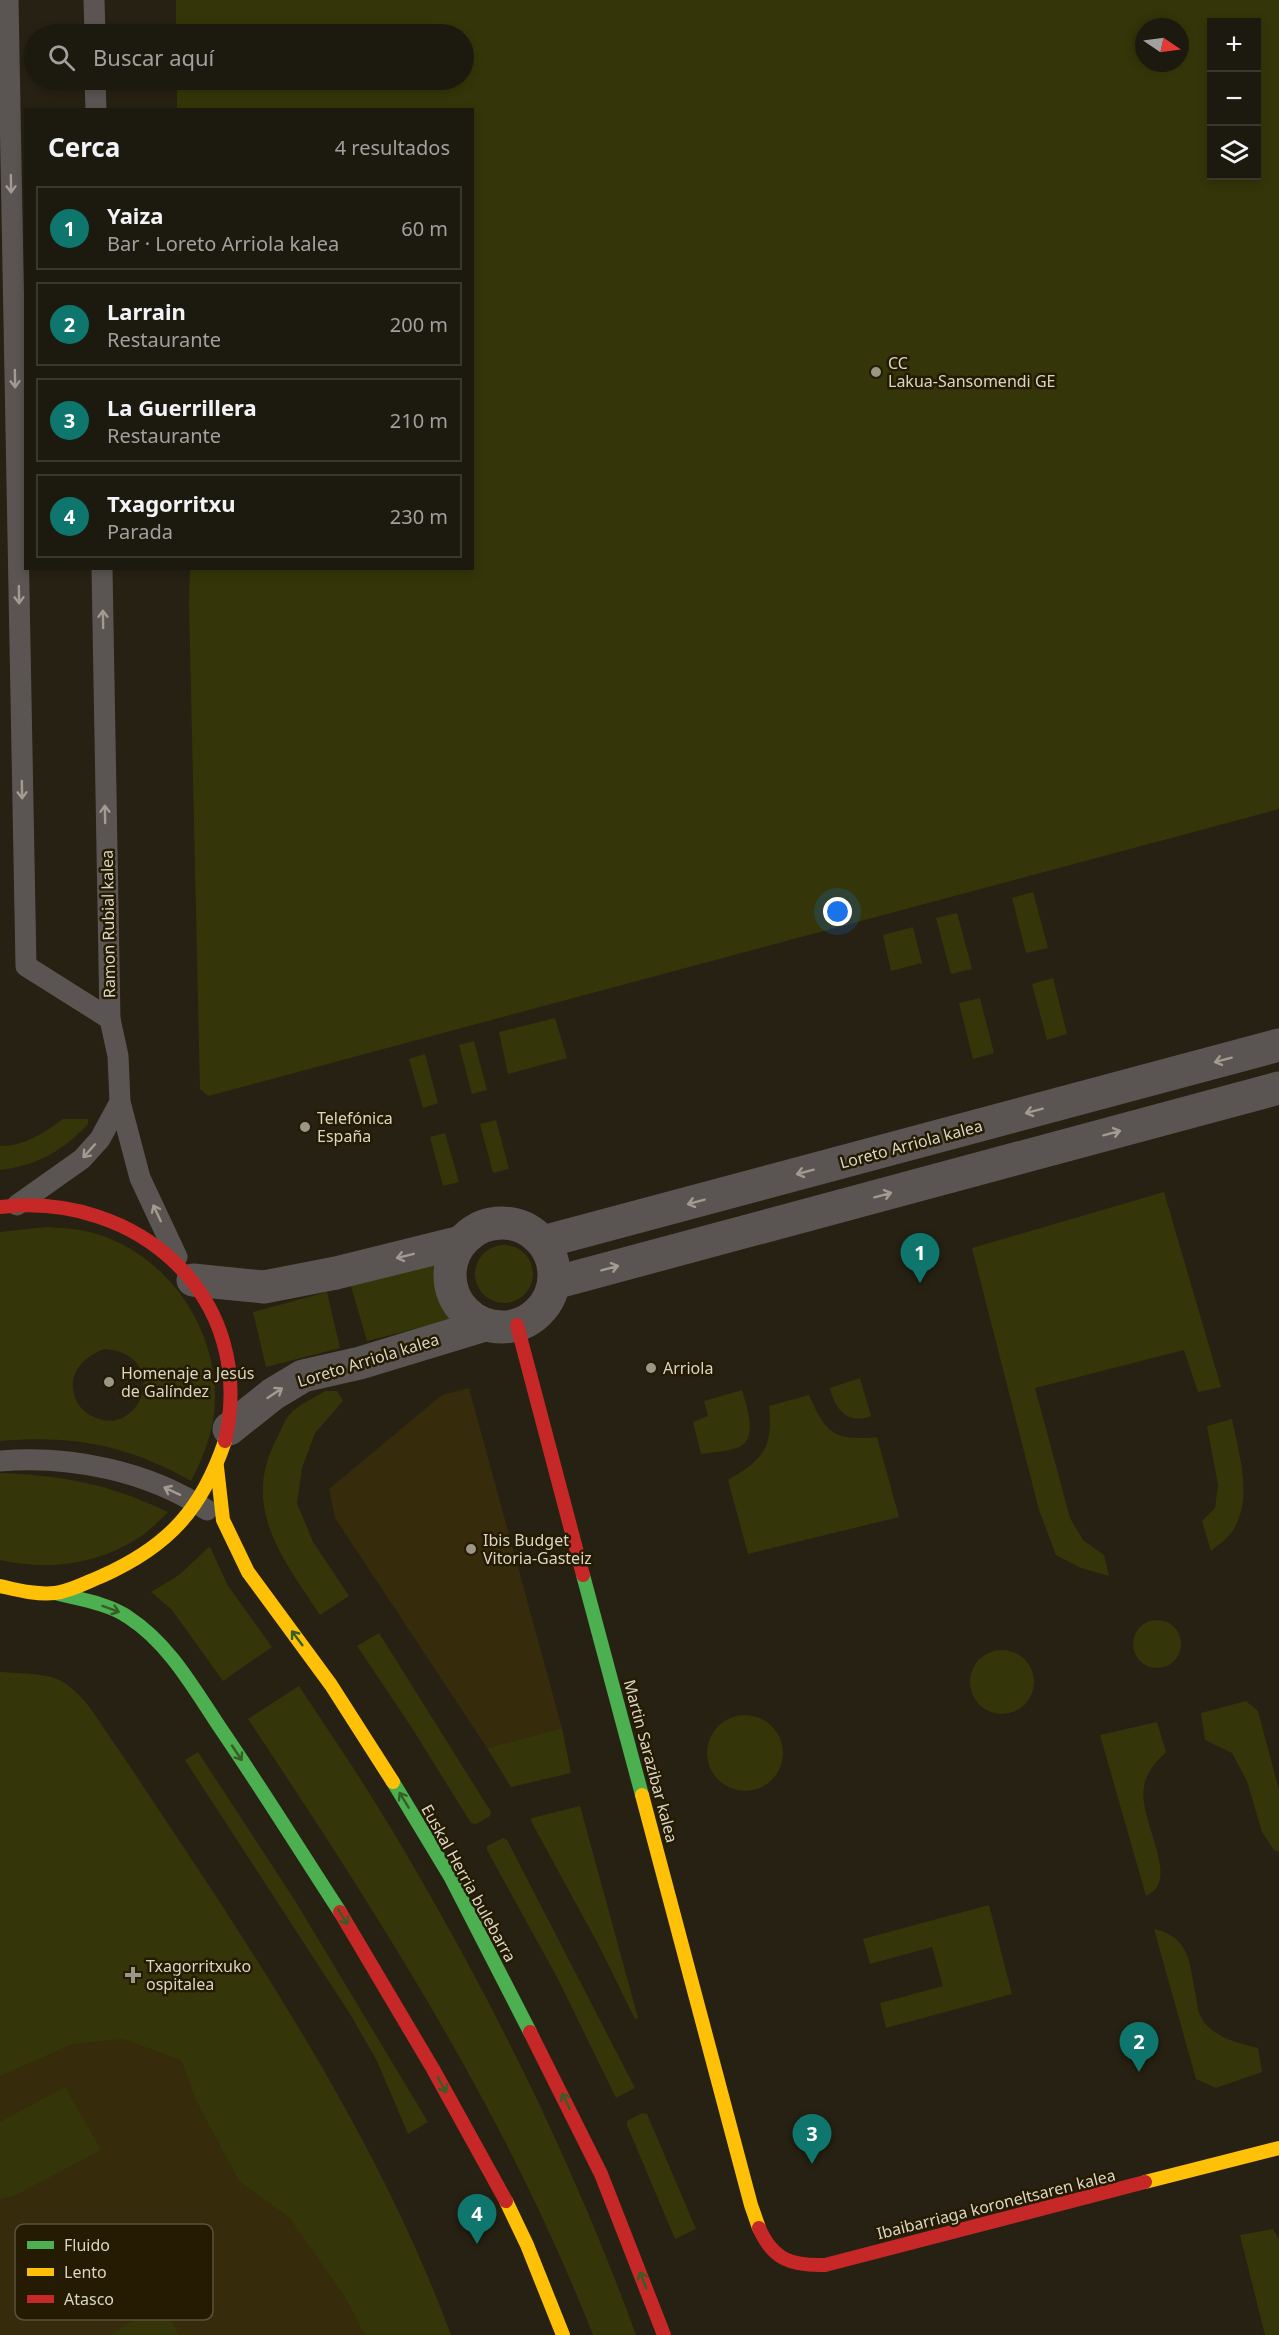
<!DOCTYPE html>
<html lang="es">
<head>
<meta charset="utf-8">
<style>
	:root { --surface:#1c190e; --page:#252217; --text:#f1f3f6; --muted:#a0a09e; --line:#3a382e; --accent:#0f766e }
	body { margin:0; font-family:"Noto Sans",sans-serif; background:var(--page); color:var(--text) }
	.controls { position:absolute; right:18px; top:18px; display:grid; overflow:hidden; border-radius:0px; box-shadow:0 3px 9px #0003 }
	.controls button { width:54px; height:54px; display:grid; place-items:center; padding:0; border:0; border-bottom:2px solid var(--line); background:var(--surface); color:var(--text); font:30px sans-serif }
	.compass { position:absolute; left:1135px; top:18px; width:54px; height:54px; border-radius:50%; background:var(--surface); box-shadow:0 3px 9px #0003; rotate:103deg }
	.you { position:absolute; left:838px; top:912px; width:21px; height:21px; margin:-15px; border:4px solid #fff; border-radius:50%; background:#1a73e8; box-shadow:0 0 0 9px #1a73e833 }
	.badge { display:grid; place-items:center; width:39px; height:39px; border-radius:50%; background:var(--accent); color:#fff; font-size:20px; font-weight:700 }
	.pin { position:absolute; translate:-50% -50px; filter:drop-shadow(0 2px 3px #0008) }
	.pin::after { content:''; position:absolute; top:32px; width:21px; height:18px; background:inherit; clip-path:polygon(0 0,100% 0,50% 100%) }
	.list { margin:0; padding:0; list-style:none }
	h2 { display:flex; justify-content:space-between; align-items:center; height:78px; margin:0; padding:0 24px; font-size:26px }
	h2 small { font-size:20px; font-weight:400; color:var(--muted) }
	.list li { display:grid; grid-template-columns:39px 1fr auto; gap:18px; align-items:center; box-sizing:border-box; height:84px; margin:0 12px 12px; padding:0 12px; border:2px solid var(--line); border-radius:0px }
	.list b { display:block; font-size:22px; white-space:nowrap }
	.list p { margin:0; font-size:20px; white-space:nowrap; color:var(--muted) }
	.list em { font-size:20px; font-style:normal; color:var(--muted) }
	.icon { flex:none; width:33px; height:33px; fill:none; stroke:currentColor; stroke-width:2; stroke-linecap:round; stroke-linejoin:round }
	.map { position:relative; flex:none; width:1279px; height:2335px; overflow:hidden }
	.search { position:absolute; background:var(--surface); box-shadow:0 3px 9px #0003; left:24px; top:24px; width:450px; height:66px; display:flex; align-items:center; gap:15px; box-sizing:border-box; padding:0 21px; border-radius:33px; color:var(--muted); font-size:22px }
	.panel { position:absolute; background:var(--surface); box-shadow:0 3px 9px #0003; left:24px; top:108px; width:450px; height:462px; border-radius:0px }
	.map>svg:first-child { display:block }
</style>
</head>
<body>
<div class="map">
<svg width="1279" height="2335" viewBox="0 0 1279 2335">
	<rect width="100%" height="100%" fill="#262112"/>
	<g fill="#362b0a">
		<polygon points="469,1388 562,1728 487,1748 335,1518 329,1489 442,1395"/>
		<polygon points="0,1672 52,1677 66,1684 88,1705 127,1762 222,1905 308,2045 349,2117 404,2225 451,2335 0,2335"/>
	</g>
	<g fill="#343609" fill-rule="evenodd">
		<path d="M176,0h1103v809l-1071,287 -8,-7 -11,-487 1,-33 282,-1v-458l-295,-1v-29h287v-46h-288zM1212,22h44v154h-44zM1144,27h36v36h-36z"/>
		<polygon points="1033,892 1048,948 1026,953 1012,898"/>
		<polygon points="957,913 972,969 951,974 936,918"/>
		<polygon points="913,927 922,963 891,971 883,935"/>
		<polygon points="1053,978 1067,1034 1047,1040 1032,984"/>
		<polygon points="980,998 994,1053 973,1059 959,1003"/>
		<polygon points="555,1018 567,1058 508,1074 499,1032"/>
		<polygon points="474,1041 487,1090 472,1094 459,1045"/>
		<polygon points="425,1054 438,1103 423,1108 409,1059"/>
		<path d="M63,1119h25v5c-25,27 -52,42 -88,46v-24c25,0 44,-13 63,-27z"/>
		<polygon points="496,1120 509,1169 493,1173 480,1124"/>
		<polygon points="445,1133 459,1182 443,1186 430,1137"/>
		<polygon points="1164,1192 1221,1387 1198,1392 1184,1350 1035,1388 1070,1518 1083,1540 1104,1555 1109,1576 1081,1568 1056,1555 1039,1510 972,1248"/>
		<path d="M47,1227c17,1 34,2 50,7 77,24 129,107 116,187 -4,21 -12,41 -22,60 -64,-36 -118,-46 -191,-40v-209zM105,1349c66,5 37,90 -11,68 -7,-3 -13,-8 -17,-15 -12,-25 4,-45 28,-53z"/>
		<circle cx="504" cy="1274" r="29"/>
		<polygon points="439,1263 443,1299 454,1319 367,1341 351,1286"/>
		<polygon points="327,1292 340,1348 266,1367 253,1312"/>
		<path d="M860,1378l11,38c-24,9 -36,-7 -41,-28z"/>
		<path d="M742,1390c4,15 17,49 -3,57 -11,5 -26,5 -38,7l-8,-32 15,-6 -4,-15z"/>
		<path d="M325,1391h12l6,10 -28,32 -13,35 -5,35 16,39 36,54 -29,19c-37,-56 -80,-108 -43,-177 4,-7 7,-18 13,-24 8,-9 24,-16 35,-23z"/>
		<path d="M809,1395c17,39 25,46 68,42l22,80 -151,37 -20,-74c36,-21 45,-32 41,-74z"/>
		<path d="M1232,1419c7,37 22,79 0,113 -5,7 -14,13 -21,19l-9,-30 13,-13 3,-23 -11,-59z"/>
		<path d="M0,1473c62,2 112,12 168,39 -9,9 -18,18 -28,25 -43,28 -92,34 -140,23z"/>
		<polygon points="209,1547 211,1549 228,1586 272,1647 223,1681 172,1610 151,1592 179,1575"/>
		<circle cx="1157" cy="1644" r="24"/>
		<polygon points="379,1633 491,1812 490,1816 476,1824 471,1823 412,1728 357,1646"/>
		<circle cx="1002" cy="1682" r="32"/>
		<path d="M0,1672c21,2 49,0 66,12 19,13 31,34 43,52 18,25 34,51 51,76 110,165 222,336 291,523h-86l-20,-38 -56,-80 -50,-36 -43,-81 -15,-40 -58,-21 -51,5 -72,32z"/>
		<path d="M299,1686c31,47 64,95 93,144 96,161 180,329 244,505h-43c-86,-220 -215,-421 -345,-616z"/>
		<polygon points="1246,1701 1258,1711 1279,1790 1279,1852 1274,1850 1262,1832 1247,1781 1232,1753 1205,1740 1201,1713"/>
		<circle cx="745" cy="1753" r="38"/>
		<path d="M1157,1722l9,30c-10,10 -20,20 -22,35 -6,27 27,78 13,100 -2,4 -7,6 -11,9l-46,-161z"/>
		<polygon points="562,1728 571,1773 511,1787 487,1748"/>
		<polygon points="198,1752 294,1899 428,2122 408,2134 377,2061 350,2014 185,1760"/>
		<polygon points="580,1806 638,2018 635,2019 598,1944 531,1821 532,1818"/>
		<polygon points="503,1838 507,1840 635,2088 616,2098 558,1979 487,1850 487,1846"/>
		<polygon points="989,1905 1012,1994 886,2028 880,2003 943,1986 932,1947 870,1964 863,1939"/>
		<path d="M1154,1929c37,8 35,35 42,67 1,6 1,13 4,19 9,21 37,28 58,33l4,24 -46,16 -20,-9z"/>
		<polygon points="65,2087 101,2150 14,2196 0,2199 0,2122"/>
		<polygon points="642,2113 647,2114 696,2229 675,2239 627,2125 627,2121"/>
		<polygon points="1273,2229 1279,2239 1279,2335 1265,2335 1240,2235"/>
		<polygon points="161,2303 179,2335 110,2335"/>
	</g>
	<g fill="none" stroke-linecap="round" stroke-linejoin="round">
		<g stroke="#5a5552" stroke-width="21">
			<polyline points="8,0 26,966 110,1019"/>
			<polyline points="94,0 95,34"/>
			<polyline points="95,80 96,110"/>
			<polyline points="102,568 110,1019 118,1056 120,1102 140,1178 177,1257"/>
			<polyline points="17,1205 82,1159 100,1139 120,1102"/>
			<path d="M0,1461c70,-6 148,10 207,49"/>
		</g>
		<g stroke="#5a5552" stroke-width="33">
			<circle cx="502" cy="1275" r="52"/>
			<polyline points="543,1242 1279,1045"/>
			<polyline points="193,1280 264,1287 336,1273 461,1242"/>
			<polyline points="554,1283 1279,1088"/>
			<polyline points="229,1429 273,1394 303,1376 360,1363 485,1325"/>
		</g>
		<g stroke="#4caf50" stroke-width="14">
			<polyline points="583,1575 642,1795"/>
			<path d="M55,1593c23,6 53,10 73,24 43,28 67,74 95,115 40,59 78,120 117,180"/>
			<polyline points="393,1782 451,1878 530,2032"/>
		</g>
		<g stroke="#ffc107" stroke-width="14">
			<polyline points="217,1467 223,1520 248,1572 331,1685 393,1782"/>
			<path d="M0,1586c18,4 36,9 55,7 16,-2 32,-11 47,-17 67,-30 100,-67 123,-135"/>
			<polyline points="642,1795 751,2205 759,2228"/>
			<polyline points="1145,2182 1279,2148"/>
			<polyline points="506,2201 527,2245 563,2335"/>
		</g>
		<g stroke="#c62828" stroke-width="14">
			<path d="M0,1207c138,-16 258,90 225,234"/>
			<polyline points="517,1325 583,1575"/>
			<polyline points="340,1912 433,2069 506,2201"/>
			<polyline points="530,2032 601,2174 664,2335"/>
			<path d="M759,2228c14,32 33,38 66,37l320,-83"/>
		</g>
	</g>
	<defs><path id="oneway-shaft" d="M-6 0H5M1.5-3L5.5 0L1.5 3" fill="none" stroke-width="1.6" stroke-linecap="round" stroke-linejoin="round" transform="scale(1.5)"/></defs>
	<g stroke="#a19b91">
		<use href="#oneway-shaft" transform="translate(11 184) rotate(89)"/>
		<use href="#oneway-shaft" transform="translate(15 379) rotate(89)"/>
		<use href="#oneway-shaft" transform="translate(19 595) rotate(89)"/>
		<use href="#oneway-shaft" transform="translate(103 619) rotate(-91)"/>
		<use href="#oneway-shaft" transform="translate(22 790) rotate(89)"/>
		<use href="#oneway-shaft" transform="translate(105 814) rotate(-91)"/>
		<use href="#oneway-shaft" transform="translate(1223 1060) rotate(165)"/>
		<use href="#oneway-shaft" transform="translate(1034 1111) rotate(165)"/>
		<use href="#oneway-shaft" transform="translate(1112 1133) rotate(-15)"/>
		<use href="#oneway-shaft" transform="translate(89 1151) rotate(132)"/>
		<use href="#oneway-shaft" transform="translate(805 1172) rotate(165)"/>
		<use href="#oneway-shaft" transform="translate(883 1195) rotate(-15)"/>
		<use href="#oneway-shaft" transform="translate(696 1202) rotate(165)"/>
		<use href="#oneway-shaft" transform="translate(157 1213) rotate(-115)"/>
		<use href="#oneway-shaft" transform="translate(405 1256) rotate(166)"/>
		<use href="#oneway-shaft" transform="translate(610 1268) rotate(-15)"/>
		<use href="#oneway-shaft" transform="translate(275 1393) rotate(-34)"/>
		<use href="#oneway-shaft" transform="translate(172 1491) rotate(-155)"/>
	</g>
	<g stroke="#365e25">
		<use href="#oneway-shaft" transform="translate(111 1609) rotate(20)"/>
		<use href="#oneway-shaft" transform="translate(297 1638) rotate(-127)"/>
		<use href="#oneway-shaft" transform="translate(237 1753) rotate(56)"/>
		<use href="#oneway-shaft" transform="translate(404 1800) rotate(-121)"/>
		<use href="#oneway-shaft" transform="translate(343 1917) rotate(58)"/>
		<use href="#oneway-shaft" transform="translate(442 2085) rotate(61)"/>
		<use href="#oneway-shaft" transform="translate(566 2101) rotate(-116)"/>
		<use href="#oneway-shaft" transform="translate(643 2280) rotate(-111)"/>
	</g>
	<g fill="#9c9686" stroke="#241b02" stroke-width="2">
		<circle cx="876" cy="372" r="6"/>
		<circle cx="305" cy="1127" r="6"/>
		<circle cx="651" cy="1368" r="6"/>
		<circle cx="109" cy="1382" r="6"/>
		<circle cx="471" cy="1549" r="6"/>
		<path d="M130 1966h6v6h6v6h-6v6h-6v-6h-6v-6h6z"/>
	</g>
	<g text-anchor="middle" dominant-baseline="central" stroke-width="5" stroke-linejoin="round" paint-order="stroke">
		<g font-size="16" fill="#dbd5c5" stroke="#241b02" text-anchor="start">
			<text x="888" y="363">CC<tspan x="888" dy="18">Lakua-Sansomendi GE</tspan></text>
			<text x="317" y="1118">Telefónica<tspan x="317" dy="18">España</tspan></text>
			<text x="663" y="1368">Arriola</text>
			<text x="121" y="1373">Homenaje a Jesús<tspan x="121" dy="18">de Galíndez</tspan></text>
			<text x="483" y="1540">Ibis Budget<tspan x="483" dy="18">Vitoria-Gasteiz</tspan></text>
			<text x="146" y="1966">Txagorritxuko<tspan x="146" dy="18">ospitalea</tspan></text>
		</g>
		<g font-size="16" fill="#dbd5c5" stroke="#241b02">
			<text transform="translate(108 924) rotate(-91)">Ramon Rubial kalea</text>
			<text transform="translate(911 1144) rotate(-15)">Loreto Arriola kalea</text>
			<text transform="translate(368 1360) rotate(-17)">Loreto Arriola kalea</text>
			<text transform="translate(651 1761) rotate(75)">Martin Sarazibar kalea</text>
			<text transform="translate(469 1883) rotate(61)">Euskal Herria bulebarra</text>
			<text transform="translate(996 2204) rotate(-14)">Ibaibarriaga koroneltsaren kalea</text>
		</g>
	</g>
	<rect x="15" y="2224" width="198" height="96" rx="9" fill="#241b02" stroke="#5b533c" stroke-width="1.5"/>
	<rect x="27" y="2241" width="27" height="8" fill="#4caf50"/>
	<rect x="27" y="2268" width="27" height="8" fill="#ffc107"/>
	<rect x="27" y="2295" width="27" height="8" fill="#c62828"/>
	<g font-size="16" fill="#dbd5c5">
		<text x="64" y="2251">Fluido</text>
		<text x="64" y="2278">Lento</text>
		<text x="64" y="2305">Atasco</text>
	</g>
</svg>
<div class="controls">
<button>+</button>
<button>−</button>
<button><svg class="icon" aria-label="layers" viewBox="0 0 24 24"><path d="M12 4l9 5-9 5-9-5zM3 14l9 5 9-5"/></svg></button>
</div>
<svg class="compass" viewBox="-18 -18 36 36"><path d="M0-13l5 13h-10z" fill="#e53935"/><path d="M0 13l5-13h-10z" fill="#a0a09e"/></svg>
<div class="you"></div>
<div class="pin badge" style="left:920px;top:1283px">1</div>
<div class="pin badge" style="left:1139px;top:2072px">2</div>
<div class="pin badge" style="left:812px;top:2164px">3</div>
<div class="pin badge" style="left:477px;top:2244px">4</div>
<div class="search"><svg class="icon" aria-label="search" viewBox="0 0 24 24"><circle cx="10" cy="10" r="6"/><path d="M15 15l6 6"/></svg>Buscar aquí</div>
<section class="panel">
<h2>Cerca<small>4 resultados</small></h2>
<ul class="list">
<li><span class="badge">1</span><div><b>Yaiza</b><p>Bar · Loreto Arriola kalea</p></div><em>60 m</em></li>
<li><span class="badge">2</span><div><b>Larrain</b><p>Restaurante</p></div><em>200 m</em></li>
<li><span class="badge">3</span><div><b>La Guerrillera</b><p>Restaurante</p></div><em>210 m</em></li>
<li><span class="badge">4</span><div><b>Txagorritxu</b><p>Parada</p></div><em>230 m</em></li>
</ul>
</section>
</div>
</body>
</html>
